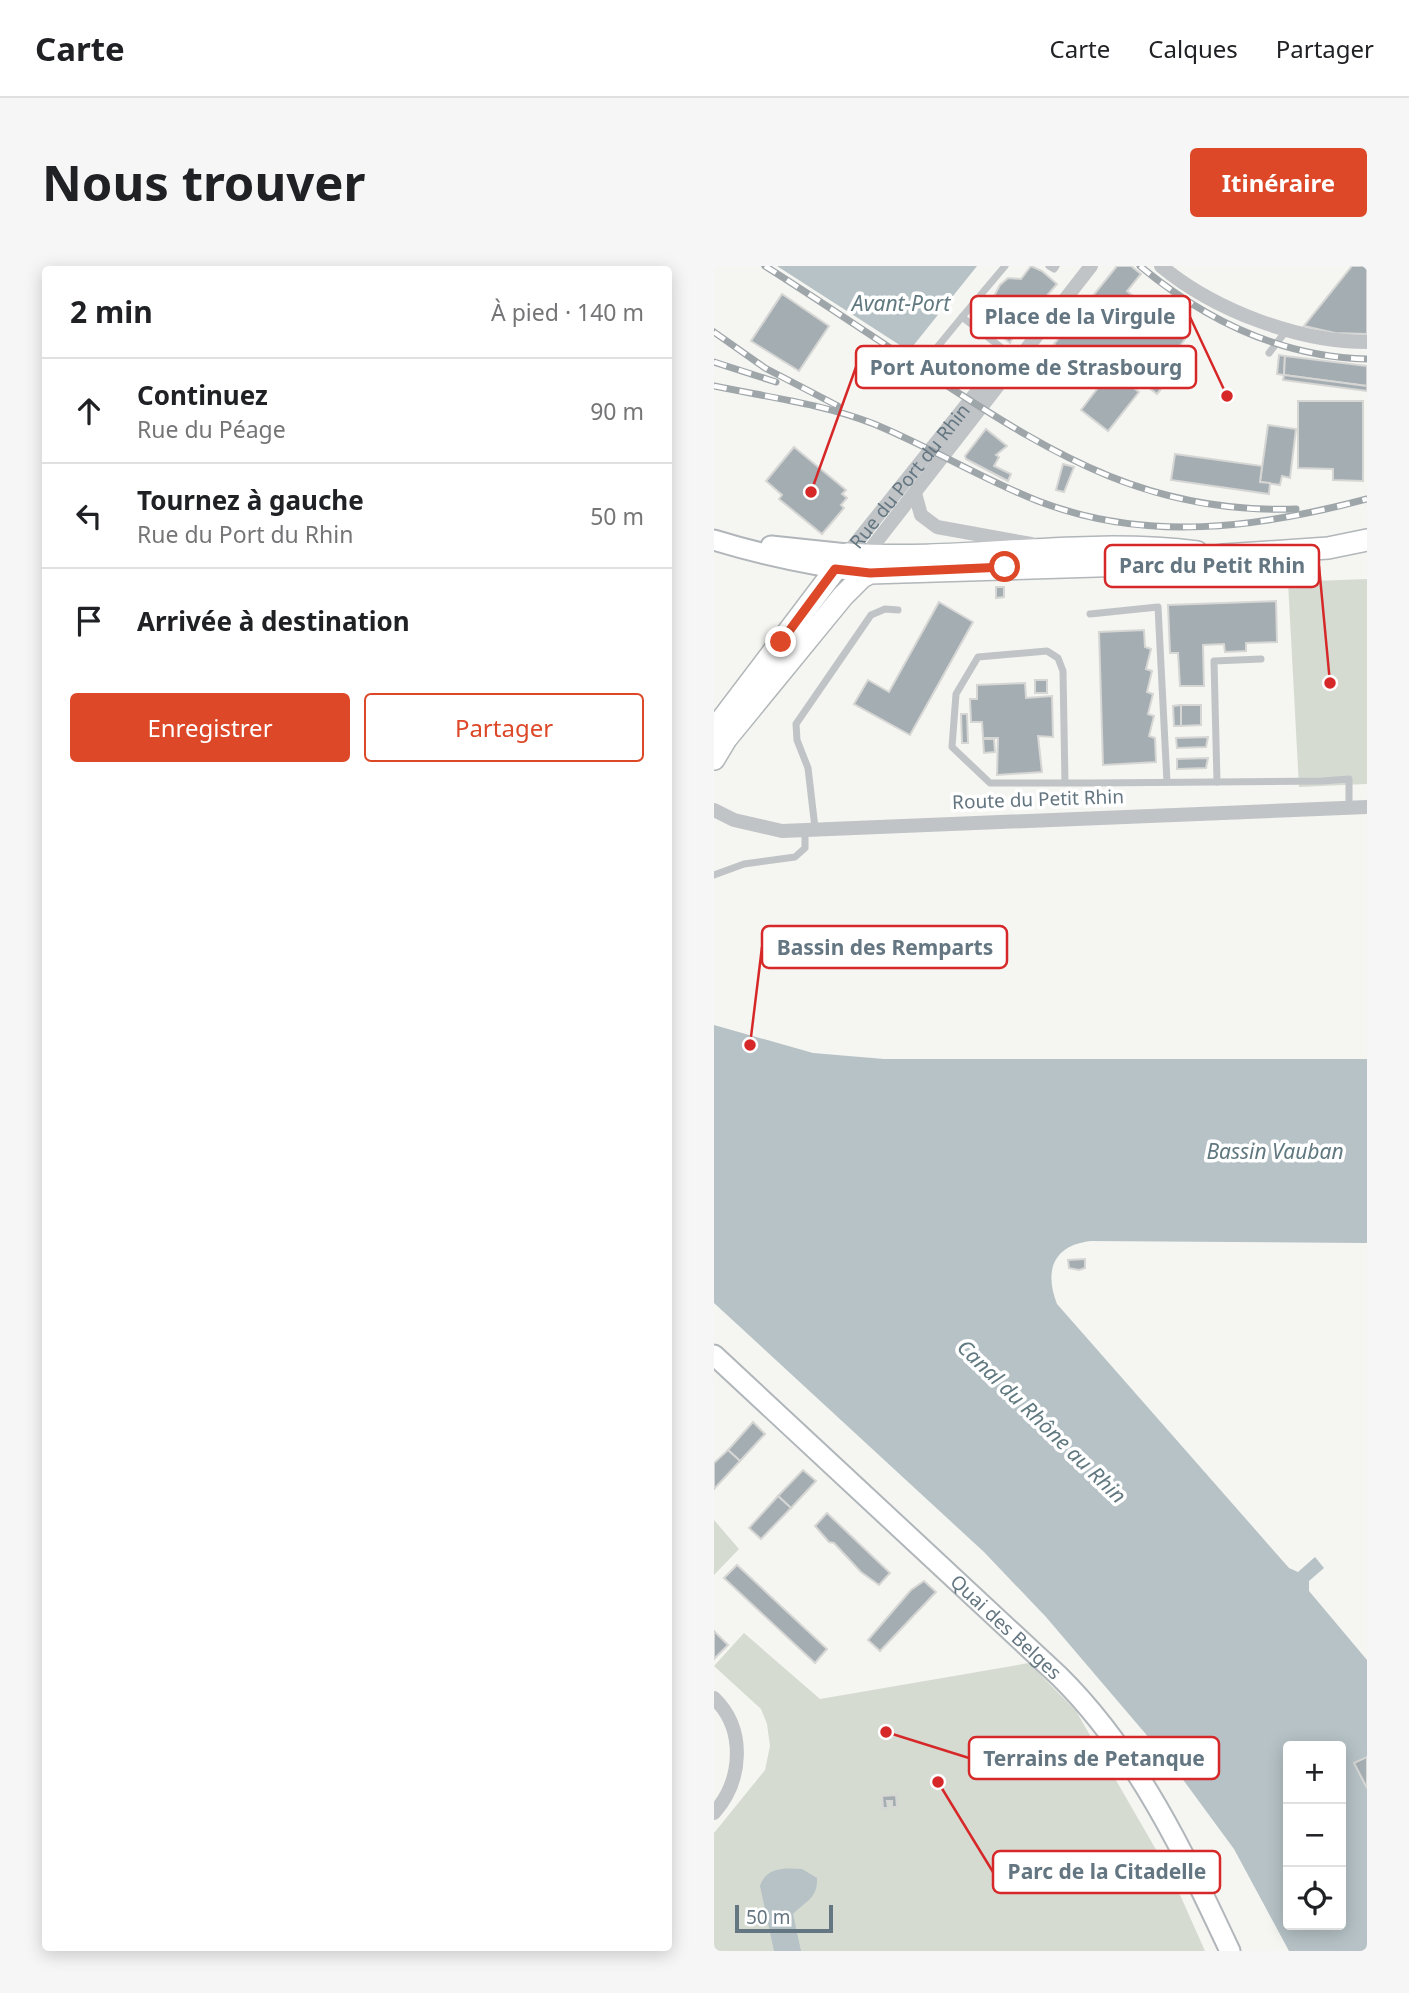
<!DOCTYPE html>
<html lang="fr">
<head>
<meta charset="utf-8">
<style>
	:root { --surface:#fff; --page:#f6f6f6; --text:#202124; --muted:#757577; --line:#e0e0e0; --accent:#dd4828 }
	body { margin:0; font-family:"Noto Sans",sans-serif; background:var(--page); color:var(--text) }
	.controls { position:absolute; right:21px; bottom:21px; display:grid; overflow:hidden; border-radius:7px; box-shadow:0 4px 18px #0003 }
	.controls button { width:63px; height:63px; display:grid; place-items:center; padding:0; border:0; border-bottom:2px solid var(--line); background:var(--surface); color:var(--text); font:35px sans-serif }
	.scale { position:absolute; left:21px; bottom:18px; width:98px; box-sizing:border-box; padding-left:7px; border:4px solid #647681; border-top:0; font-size:19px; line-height:24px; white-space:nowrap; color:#647681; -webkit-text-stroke:5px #fff; paint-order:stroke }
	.stop { position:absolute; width:21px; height:21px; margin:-16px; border:5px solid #dd4828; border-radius:50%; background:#fff }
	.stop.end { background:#dd4828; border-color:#fff; box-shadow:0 2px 7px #0008 }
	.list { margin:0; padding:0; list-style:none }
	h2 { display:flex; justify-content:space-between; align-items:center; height:91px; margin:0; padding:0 28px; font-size:30px }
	h2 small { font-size:23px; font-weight:400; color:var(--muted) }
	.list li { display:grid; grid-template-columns:46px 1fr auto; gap:21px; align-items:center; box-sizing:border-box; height:105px; padding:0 28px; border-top:2px solid var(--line) }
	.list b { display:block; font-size:26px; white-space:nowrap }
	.list p { margin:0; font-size:23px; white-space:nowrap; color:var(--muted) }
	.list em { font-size:23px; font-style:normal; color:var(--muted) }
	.actions { display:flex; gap:14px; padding:21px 28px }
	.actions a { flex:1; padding:16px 0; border:2px solid var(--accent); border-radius:7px; text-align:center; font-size:24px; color:var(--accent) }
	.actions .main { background:var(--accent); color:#fff }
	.icon { flex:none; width:38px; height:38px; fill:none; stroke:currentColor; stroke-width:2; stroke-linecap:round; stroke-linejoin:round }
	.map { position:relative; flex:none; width:653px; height:1685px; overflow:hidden; border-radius:7px }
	header { display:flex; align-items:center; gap:42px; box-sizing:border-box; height:98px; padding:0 35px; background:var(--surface); border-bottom:2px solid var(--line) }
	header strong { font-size:33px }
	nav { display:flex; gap:38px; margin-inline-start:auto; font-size:24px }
	.intro { display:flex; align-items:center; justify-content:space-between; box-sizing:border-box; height:168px; padding:0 42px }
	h1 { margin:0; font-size:49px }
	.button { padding:18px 32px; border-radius:7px; background:var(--accent); color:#fff; font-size:24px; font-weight:700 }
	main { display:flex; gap:42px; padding:0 42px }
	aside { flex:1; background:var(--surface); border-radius:7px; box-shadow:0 4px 18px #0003 }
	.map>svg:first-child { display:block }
</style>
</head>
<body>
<header>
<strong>Carte</strong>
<nav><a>Carte</a><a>Calques</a><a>Partager</a></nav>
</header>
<div class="intro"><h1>Nous trouver</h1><a class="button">Itinéraire</a></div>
<main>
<aside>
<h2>2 min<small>À pied · 140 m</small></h2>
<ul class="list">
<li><svg class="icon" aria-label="ahead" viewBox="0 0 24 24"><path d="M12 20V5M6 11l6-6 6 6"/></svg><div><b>Continuez</b><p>Rue du Péage</p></div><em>90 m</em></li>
<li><svg class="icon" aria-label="left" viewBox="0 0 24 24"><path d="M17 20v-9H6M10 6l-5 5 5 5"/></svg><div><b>Tournez à gauche</b><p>Rue du Port du Rhin</p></div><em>50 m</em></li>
<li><svg class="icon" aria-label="arrive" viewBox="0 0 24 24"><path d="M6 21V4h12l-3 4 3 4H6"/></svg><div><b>Arrivée à destination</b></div></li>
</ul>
<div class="actions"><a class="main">Enregistrer</a><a>Partager</a></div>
</aside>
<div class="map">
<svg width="653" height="1685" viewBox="0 0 653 1685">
	<rect width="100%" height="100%" fill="#f5f5f1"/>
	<g fill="#d6dbd2">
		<polygon points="653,313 653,518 585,521 574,316"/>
		<polygon points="0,1254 25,1283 0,1309"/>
		<polygon points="30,1367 106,1433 315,1397 362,1445 459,1613 491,1685 0,1685 0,1567 51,1504 56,1480 53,1458 47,1443 0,1400"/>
	</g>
	<g fill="#b6c2c6" fill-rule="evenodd">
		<polygon points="63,0 263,0 195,85"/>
		<path d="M0,759l99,28 71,6h483v184l-276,-2c-38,4 -47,30 -34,63l232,264 9,4 17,-15 9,11 -15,13v10l58,69v291h-78l-55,-102 -61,-83 -127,-149 -62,-65 -270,-249zM574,1480h53v179h-53z"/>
		<path d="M88,1603l15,9c1,20 -11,23 -24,36l8,37h-27l-14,-65c6,-19 25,-18 42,-17z"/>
	</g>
	<g fill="#a4adb2" stroke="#d6d6d4" stroke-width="2">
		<polygon points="317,0 328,5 343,18 302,65 296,77 271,57 283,43 279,32 286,19 294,12 307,13"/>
		<polygon points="403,0 417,0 427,8 413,25 471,73 453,98 462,105 443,128 382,81 367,101 340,78"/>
		<polygon points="638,0 653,0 653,68 621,67 590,60"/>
		<polygon points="68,28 115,60 85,105 37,75"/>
		<polygon points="565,89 571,90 570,109 563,108"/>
		<polygon points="571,90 653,100 653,120 570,109"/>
		<polygon points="397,105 425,126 394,165 367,144"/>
		<polygon points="570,109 653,120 653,125 569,114"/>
		<polygon points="584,135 649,135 649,215 619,214 619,203 584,202"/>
		<polygon points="554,159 582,163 576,212 568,210 566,219 546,216"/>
		<polygon points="272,163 293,180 282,189 285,191 280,200 297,208 294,215 252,193 251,190"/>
		<polygon points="80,181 132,224 128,228 133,232 127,239 130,242 108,268 65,233 68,229 52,215"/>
		<polygon points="461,188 548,200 546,216 556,217 555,228 457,214"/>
		<polygon points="349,198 360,201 350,226 342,224"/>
		<polygon points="282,321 290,321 290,331 282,332"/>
		<polygon points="562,335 563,376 532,377 532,385 511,386 510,378 489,379 490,420 466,420 464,387 456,387 454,339"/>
		<polygon points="225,336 259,356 196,469 140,438 154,414 175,426"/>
		<polygon points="430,364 431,381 437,383 432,403 438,405 433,426 439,428 434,448 440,450 435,470 441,472 442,496 389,499 385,366"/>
		<rect x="321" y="414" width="12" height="13"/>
		<polygon points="311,417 312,432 338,430 339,471 324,470 328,506 283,509 284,472 269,472 268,456 257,456 256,433 263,433 263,419"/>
		<polygon points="467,439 487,439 487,459 467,460"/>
		<polygon points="467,439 467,460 460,460 459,440"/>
		<polygon points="247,448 253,448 254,477 248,477"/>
		<polygon points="494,471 492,481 463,482 462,472"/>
		<polygon points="269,473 280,473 281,486 270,487"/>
		<polygon points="494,492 492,502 463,503 463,493"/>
		<polygon points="371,993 371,1002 365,1004 355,1002 354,994"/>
		<polygon points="39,1156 51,1168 26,1195 14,1184"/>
		<polygon points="14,1184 26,1195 0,1223 0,1197"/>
		<polygon points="89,1204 102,1215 77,1242 64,1230"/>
		<polygon points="64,1230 77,1242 47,1273 35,1262"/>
		<polygon points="113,1247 176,1307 165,1319 147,1306 120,1277 115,1276 101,1260"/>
		<polygon points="23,1299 113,1383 101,1397 10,1312"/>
		<polygon points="210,1315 222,1326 166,1385 154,1374 197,1324"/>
		<polygon points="0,1365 14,1379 0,1393"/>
		<polygon points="653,1491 653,1522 640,1497"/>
		<polygon points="182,1529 183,1541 178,1541 178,1535 173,1535 174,1542 169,1542 168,1530"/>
	</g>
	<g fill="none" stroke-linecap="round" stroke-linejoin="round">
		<g stroke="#b0b6ba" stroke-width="23">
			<g id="secondary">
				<path d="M0,274c52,16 102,26 156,33"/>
				<polyline points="57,280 133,288"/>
				<path id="s2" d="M0,1089l345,321c78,77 125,177 171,275"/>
			</g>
		</g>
		<g stroke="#b1b6b9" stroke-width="24">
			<g id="primary">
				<path d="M0,464l133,-176c117,8 234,-17 350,-2"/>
				<polyline points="0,493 12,473 129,330 148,311 156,307 447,298 510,289 614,282 653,274"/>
			</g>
		</g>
		<g stroke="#c0c4c7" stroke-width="7">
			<polyline points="291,0 248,51 302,93"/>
			<polyline points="335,0 340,3 342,0"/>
			<polyline points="555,87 572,65"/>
			<polyline points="211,96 248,51"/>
			<polyline points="376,348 444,341 453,516"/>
			<polyline points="503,516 500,395 547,393"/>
			<polyline points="351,517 349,405 344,392 333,385 264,391 242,428 238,481 276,517 377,517 608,515 635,513 635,541"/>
			<polyline points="101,562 94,502 83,474 82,458 157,349 171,343 184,344"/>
			<polyline points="0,609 30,598 81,591 91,582 91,563"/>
		</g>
		<g stroke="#c0c4c7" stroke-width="14">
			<path d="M447,0c53,44 137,76 206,76"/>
			<polyline points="201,227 207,249 223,261 317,278"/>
			<path id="s1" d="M133,288l133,-166 22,-16"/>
			<polyline points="152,289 377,0"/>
			<polyline points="0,544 20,554 68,565 653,541"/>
			<path d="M0,1432c32,31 29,82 0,115"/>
		</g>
		<use href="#secondary" stroke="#fff" stroke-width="19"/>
		<use href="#primary" stroke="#fff" stroke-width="21"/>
		<g stroke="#9fa6aa" stroke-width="7">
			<g id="rail">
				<path d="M51,0c60,38 119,78 178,117 115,75 210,131 353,126"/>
				<path d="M426,0c65,54 141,91 227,93"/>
				<polyline points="0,66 51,102 124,140"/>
				<polyline points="0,96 62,116"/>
				<path d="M0,120c53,11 110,18 160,38 56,23 108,55 164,77 109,42 219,27 329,-2"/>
			</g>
		</g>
		<use href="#rail" stroke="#fff" stroke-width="4.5" stroke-dasharray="13" stroke-linecap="butt"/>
	</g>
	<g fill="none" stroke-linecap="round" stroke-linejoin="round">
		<polyline stroke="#dd4828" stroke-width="9" points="67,376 121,303 156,307 291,301"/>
	</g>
	<g text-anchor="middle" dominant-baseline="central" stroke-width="7" stroke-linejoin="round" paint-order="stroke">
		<g font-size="19" fill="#647681" stroke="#fff">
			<text stroke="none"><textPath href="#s1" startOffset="100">Rue du Port du Rhin</textPath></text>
			<text transform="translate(324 533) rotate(-2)">Route du Petit Rhin</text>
			<text stroke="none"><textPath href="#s2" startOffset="399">Quai des Belges</textPath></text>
		</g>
		<g font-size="21" font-style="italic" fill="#60787f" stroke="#fff">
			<text x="187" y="37">Avant-Port</text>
			<text x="561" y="885">Bassin Vauban</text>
			<text transform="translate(328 1155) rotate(44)">Canal du Rhône au Rhin</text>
		</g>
	</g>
	<path fill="none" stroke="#d62828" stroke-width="2.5" d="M513 130L476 51M97 226L142 101M616 417L605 300M36 779L48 681M172 1466L255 1492M224 1516L279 1606"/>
	<g fill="#d62828" stroke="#fff" stroke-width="2.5">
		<circle cx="513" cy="130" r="7"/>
		<circle cx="97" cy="226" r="7"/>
		<circle cx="616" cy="417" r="7"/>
		<circle cx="36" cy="779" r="7"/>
		<circle cx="172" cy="1466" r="7"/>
		<circle cx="224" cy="1516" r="7"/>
	</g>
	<g fill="#fff" stroke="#d62828" stroke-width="2.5">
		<rect x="257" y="30" width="219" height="42" rx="7"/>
		<rect x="142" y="80" width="340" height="42" rx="7"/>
		<rect x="391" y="279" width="214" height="42" rx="7"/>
		<rect x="48" y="660" width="245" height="42" rx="7"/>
		<rect x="255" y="1471" width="250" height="42" rx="7"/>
		<rect x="279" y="1585" width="227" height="42" rx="7"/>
	</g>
	<g font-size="21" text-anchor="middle" font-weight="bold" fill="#647681">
		<text x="366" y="58">Place de la Virgule</text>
		<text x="312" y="109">Port Autonome de Strasbourg</text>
		<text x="498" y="307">Parc du Petit Rhin</text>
		<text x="171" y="689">Bassin des Remparts</text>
		<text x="380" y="1500">Terrains de Petanque</text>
		<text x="393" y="1613">Parc de la Citadelle</text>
	</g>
</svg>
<div class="controls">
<button>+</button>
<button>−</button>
<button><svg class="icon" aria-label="locate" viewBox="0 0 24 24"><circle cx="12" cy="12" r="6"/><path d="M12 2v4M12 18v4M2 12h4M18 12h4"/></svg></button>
</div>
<div class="scale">50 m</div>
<div class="stop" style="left:291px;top:301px"></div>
<div class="stop end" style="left:67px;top:376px"></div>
</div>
</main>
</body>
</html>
